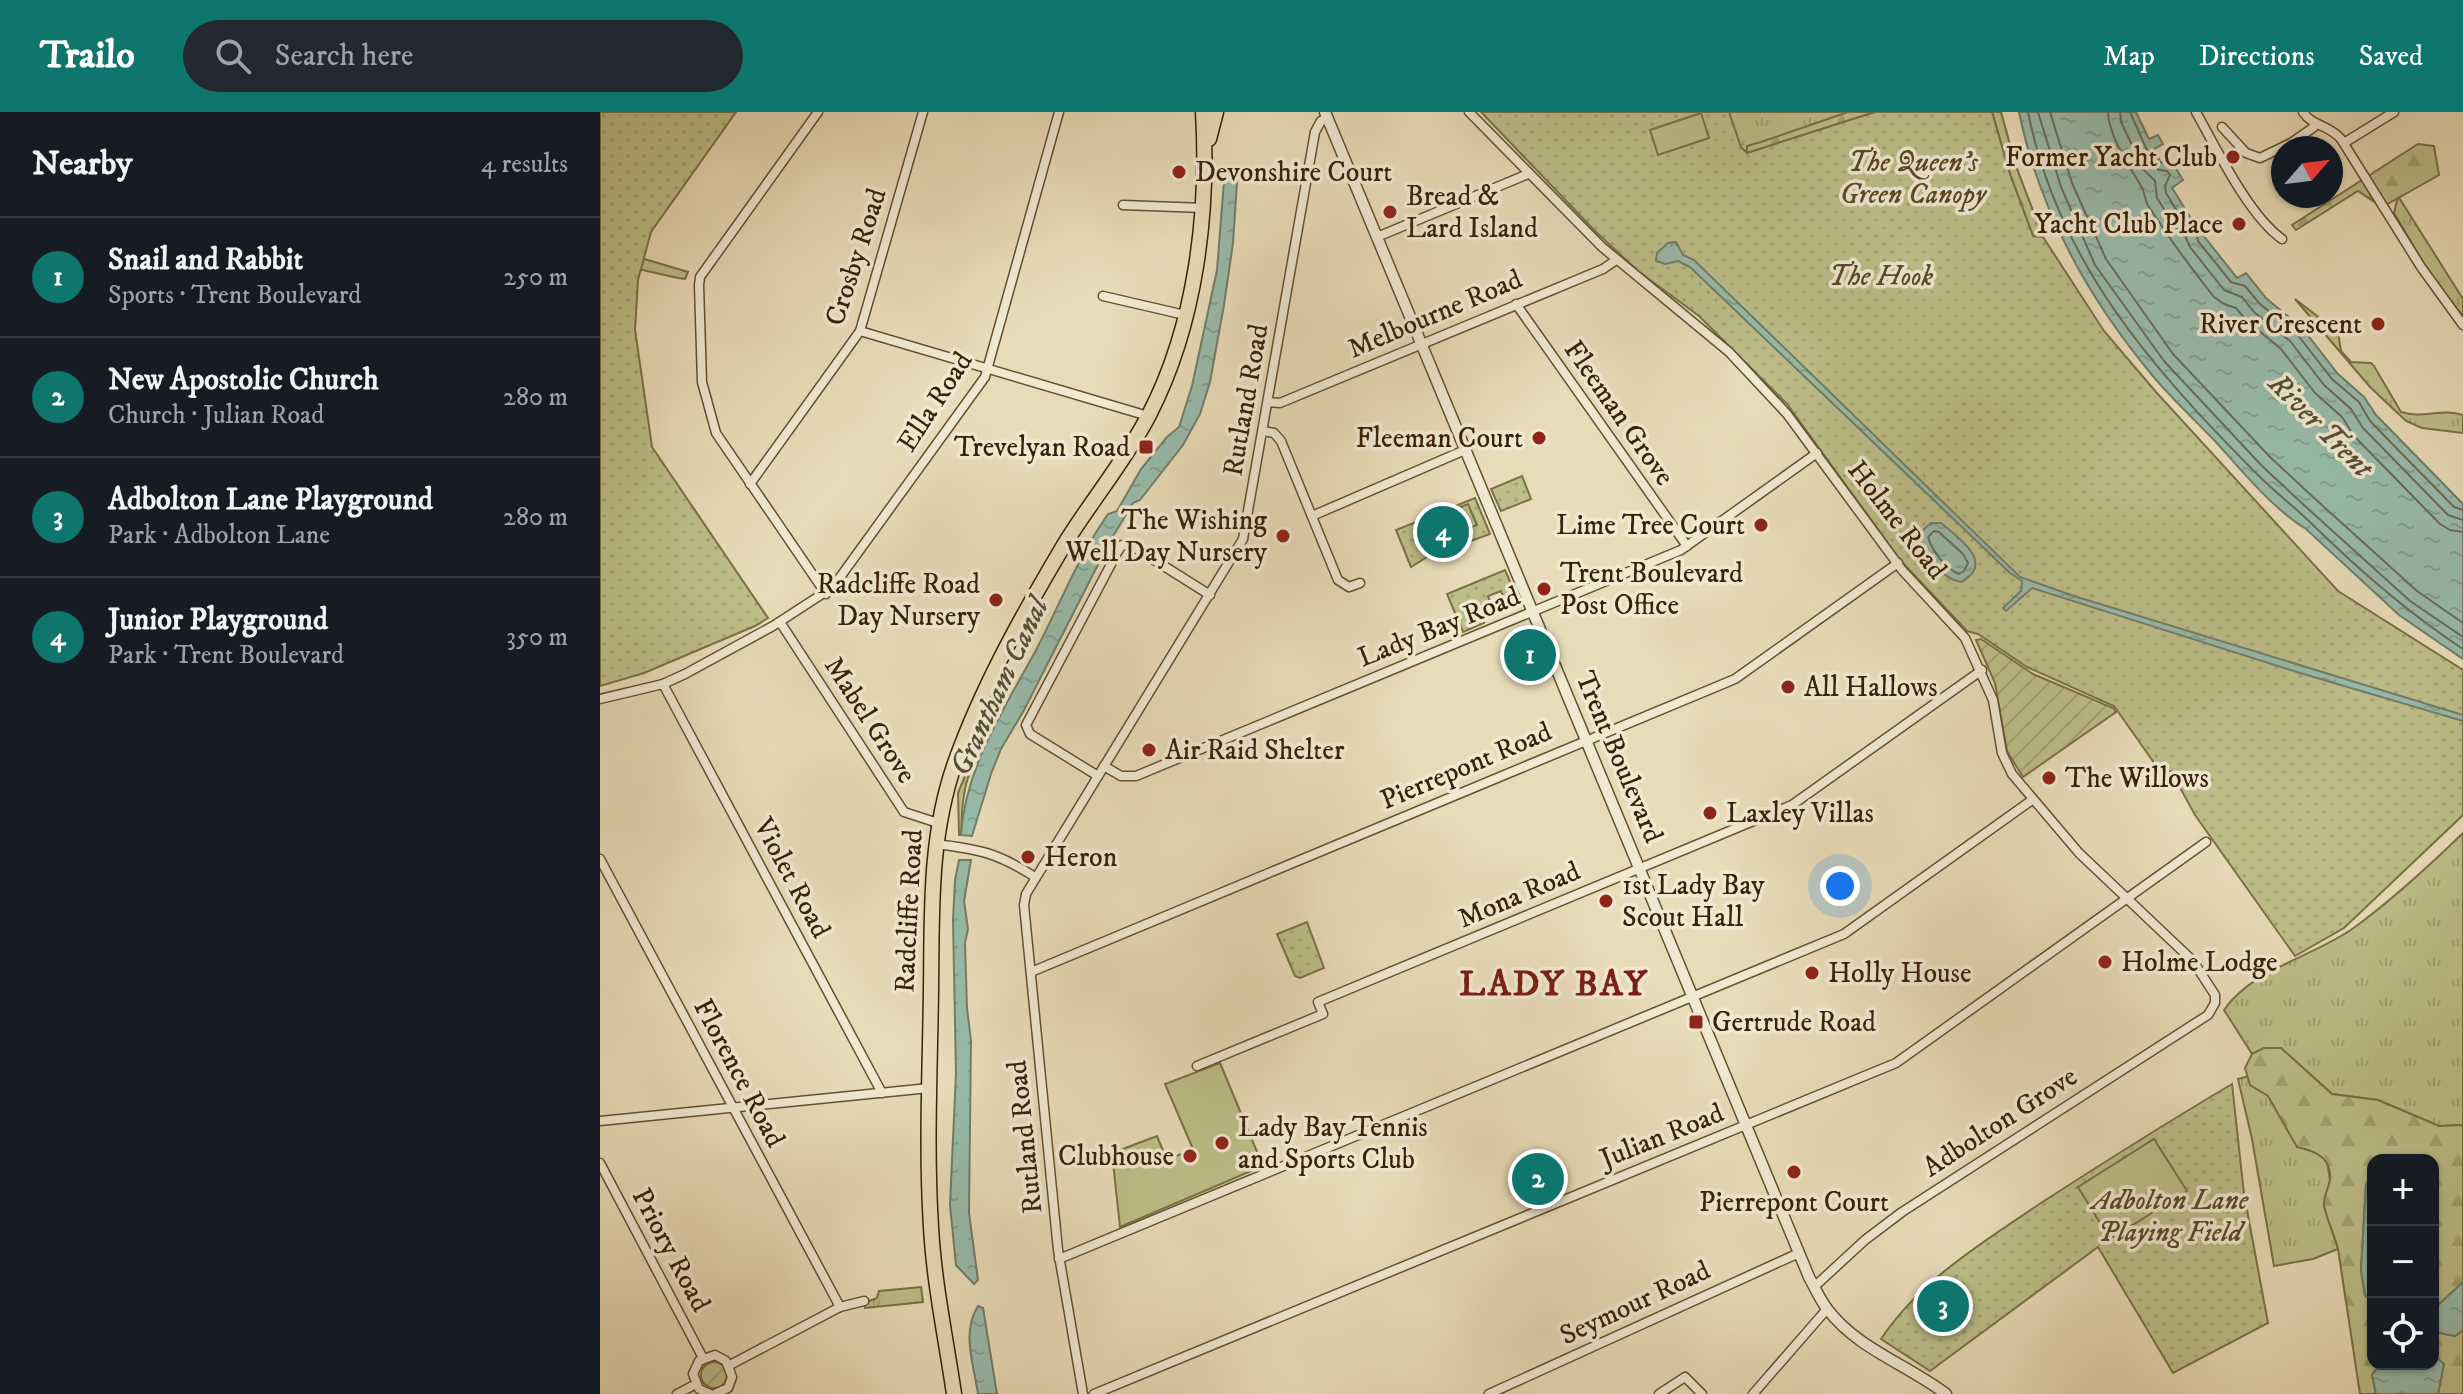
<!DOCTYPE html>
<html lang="en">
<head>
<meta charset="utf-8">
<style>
	:root { --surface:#171b24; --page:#242831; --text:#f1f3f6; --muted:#9ea1a6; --line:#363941; --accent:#0f766e }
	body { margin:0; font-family:"IM FELL DW Pica",serif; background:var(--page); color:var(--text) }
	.controls { position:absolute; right:24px; bottom:24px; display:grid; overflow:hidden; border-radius:16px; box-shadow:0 2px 6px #0004 }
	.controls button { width:72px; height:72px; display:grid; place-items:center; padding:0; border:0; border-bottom:2px solid var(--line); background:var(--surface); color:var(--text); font:40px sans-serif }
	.compass { position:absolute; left:1671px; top:24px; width:72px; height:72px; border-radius:50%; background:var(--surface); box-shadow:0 2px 6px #0004; rotate:62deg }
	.you { position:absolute; left:1240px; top:774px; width:28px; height:28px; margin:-20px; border:6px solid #fff; border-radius:50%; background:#1a73e8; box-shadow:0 0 0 12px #1a73e833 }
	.badge { display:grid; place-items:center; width:52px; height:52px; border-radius:50%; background:var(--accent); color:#fff; font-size:26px; font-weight:700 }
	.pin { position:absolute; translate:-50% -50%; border:4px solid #fff; box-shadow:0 2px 8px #0006 }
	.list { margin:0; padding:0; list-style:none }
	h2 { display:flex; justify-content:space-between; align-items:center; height:104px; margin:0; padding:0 32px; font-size:34px }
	h2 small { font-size:26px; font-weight:400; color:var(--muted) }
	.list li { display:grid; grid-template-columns:52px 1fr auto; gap:24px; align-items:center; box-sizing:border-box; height:120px; padding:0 32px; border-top:2px solid var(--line) }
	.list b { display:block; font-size:30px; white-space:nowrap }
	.list p { margin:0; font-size:26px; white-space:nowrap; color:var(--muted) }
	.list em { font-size:26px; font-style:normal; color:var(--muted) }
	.icon { flex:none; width:44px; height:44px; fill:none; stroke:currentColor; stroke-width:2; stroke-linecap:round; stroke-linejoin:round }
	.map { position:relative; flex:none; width:1863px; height:1282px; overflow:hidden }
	header { display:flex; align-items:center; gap:48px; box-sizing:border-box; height:112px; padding:0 40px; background:var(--accent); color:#fff }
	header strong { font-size:38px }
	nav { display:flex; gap:44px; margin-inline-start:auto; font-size:28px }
	.search { width:560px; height:72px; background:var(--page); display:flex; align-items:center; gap:20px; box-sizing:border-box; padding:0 28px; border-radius:44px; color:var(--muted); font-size:30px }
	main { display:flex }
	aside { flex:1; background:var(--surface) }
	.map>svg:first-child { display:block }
</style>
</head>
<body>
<header>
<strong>Trailo</strong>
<div class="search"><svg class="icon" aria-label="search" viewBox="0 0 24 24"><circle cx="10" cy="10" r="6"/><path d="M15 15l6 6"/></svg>Search here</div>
<nav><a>Map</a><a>Directions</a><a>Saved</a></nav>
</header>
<main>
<aside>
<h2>Nearby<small>4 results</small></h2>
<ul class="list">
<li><span class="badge">1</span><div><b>Snail and Rabbit</b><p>Sports · Trent Boulevard</p></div><em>250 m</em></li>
<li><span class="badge">2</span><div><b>New Apostolic Church</b><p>Church · Julian Road</p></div><em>280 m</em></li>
<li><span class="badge">3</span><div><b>Adbolton Lane Playground</b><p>Park · Adbolton Lane</p></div><em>280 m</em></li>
<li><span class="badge">4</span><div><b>Junior Playground</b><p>Park · Trent Boulevard</p></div><em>350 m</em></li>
</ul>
</aside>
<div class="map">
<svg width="1863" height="1282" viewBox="0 0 1863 1282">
	<defs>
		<pattern id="grass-tufts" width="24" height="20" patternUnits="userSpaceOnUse" patternTransform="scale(2)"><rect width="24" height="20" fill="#bdbe89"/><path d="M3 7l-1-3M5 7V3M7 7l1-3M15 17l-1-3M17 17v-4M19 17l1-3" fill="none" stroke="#a3a375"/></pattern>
		<pattern id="forest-firs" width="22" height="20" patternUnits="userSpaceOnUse" patternTransform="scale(2)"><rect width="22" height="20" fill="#bdbe89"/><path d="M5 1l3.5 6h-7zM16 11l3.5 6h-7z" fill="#a3a375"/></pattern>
		<pattern id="park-dots" width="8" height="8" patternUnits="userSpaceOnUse" patternTransform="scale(2)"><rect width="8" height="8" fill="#bdbe89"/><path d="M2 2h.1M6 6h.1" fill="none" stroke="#a3a375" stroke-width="1.8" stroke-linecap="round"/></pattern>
		<pattern id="garden-furrows" width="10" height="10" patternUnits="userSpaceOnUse" patternTransform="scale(2)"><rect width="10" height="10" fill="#bdbe89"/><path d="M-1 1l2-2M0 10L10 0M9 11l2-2" fill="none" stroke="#a3a375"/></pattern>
		<pattern id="water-ripples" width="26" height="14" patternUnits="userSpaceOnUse" patternTransform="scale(2)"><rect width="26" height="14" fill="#98bbab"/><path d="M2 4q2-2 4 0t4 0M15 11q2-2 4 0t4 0" fill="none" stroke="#84a092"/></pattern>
	</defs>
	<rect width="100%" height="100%" fill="#e8dbb7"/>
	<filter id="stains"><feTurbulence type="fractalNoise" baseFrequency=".0025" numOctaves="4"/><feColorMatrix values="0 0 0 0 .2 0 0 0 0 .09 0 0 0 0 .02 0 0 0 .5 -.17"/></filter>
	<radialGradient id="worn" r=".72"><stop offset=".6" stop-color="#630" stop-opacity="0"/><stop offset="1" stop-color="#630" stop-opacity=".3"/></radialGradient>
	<g fill="url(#grass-tufts)" stroke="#7b7046" stroke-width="2">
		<polygon points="1119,0 1275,0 1147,41 1070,61"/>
		<polygon points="1798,84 1863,187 1863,204 1834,169 1794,101"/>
		<path d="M1695,187l43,33 3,19 10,11 20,1 3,3 27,46c21,7 41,-4 62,3v18l-41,-5 -16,-7 -36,-34z"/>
		<path d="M398,583l5,1c-10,29 -25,54 -35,82 -6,18 -6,37 -7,56l-2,1 -1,-42z"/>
		<path d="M1863,721v292l-24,1 -61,-26 -46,-6 -51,-46h-17l-12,6 -28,-44c29,-42 92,-54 131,-83 38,-28 74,-61 108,-94z"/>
		<polygon points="1649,964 1650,973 1671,985 1713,1038 1727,1049 1730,1068 1724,1094 1738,1137 1713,1147 1674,1154 1652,1027 1638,967"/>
		<polygon points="321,1175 323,1190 265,1196 264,1191 277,1186 279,1179"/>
	</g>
	<g fill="url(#forest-firs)" stroke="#7b7046" stroke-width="2">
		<polygon points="1248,0 1275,0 1147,41 1147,34 1161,30"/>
		<polygon points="1392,0 1401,0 1416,54 1443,125 1433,124 1410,62"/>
		<polygon points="1818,32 1834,34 1839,63 1782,95 1758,79 1696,118 1692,113"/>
		<polygon points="41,146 88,160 85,167 78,166 16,152"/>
		<path d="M1664,936h17l51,46 46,6 61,26 24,-1v157l-30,28v-150h-60v12l-7,13 -5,85 4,25 8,7v62h8l-9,11 4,19h-16l-22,-145c-3,-13 -13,-34 -14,-44 -1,-9 5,-17 6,-25 2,-22 -14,-29 -33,-33l-29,-51 -18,-11 -5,-17 7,-14z"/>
		<polygon points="1833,1214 1834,1220 1855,1224 1863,1218 1863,1282 1838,1282 1844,1252 1833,1242"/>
	</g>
	<g fill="url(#park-dots)" stroke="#7b7046" stroke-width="2">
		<polygon points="0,0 136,0 51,120 38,168 35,218 52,335 168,506 155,514 44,561 0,574"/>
		<polygon points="881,0 1129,0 1141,35 1147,41 1275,0 1392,0 1410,62 1433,124 1443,125 1504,219 1556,280 1738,479 1863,558 1863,703 1744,816 1695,844 1595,703 1571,659 1562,662 1514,594 1427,555 1378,522 1367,519 1301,449 1187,292 1099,204 1038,159 995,119"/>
		<polygon points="922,364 931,387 901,399 891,377"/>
		<polygon points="875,386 890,422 833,443 829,437 824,439 827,445 811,455 796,418"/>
		<polygon points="905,458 912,474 908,476 914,490 907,493 901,479 888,484 890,490 877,494 884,511 863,520 847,482"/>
		<polygon points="707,810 724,856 700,866 695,864 677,822"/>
		<path d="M1632,972l12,110 24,129 -95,50 -75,-126 -168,124 -49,-32c39,-59 105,-99 163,-138 62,-40 124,-79 188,-117z"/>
	</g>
	<g fill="url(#garden-furrows)" stroke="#7b7046" stroke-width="2">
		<polygon points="1381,527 1433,562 1513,596 1516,600 1423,665 1407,639 1395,571 1376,528"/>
		<circle cx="114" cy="1263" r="13"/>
	</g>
	<g fill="#bdbe89" stroke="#7b7046" stroke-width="2">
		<polygon points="1101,1 1109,26 1058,43 1050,18"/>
		<polygon points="868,392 877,413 827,433 819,412"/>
		<polygon points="620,951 663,1054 520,1115 512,1041 557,1024 567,1048 593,1037 565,972"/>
		<polygon points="1554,1027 1587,1079 1510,1127 1478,1075"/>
	</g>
	<g fill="url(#water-ripples)" stroke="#727d68" stroke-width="2">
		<path d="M1419,0h117l13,27 9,-4 5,9 -9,5 7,14 9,-4 13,21 -11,8 2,3 18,29 5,-2 12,12 -6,5 34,43 9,-5 20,25 37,31 35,45 26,23 12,18 87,89v155l-64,-44 -93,-86c-33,-20 -65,-59 -91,-88 -21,-22 -44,-43 -63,-66 -63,-76 -113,-165 -133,-263z"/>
		<path d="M638,56l-5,75 -9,62 -14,77 -10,32 -17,31 -43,55 -7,3 -24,40 -86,169 -22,37 -10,25 -19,62 -11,-1c4,-67 43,-126 74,-183 23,-43 41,-91 69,-132l4,-6 9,-3 24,-42 26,-32 12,-10 13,-41 25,-116 8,-101z"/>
		<polygon points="1076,130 1083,143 1094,148 1420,465 1477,485 1863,603 1863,609 1700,561 1432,476 1406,499 1403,496 1421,479 1422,469 1410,461 1090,155 1078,149 1065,152 1056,149 1057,141 1068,131"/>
		<path d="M1331,411h10c18,15 55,40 20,59 -20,-3 -35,-27 -42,-44l3,-7z"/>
		<polygon points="359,748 371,748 364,789 368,817 365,831 367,896 371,929 369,1101 378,1168 374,1172 356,1153 350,1093 356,961 353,808 355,768"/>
		<polygon points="1773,1060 1773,1190 1765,1183 1761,1158 1766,1073"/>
		<polygon points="1863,1170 1863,1218 1855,1224 1834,1220 1833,1198"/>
		<path d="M378,1194l5,2 14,86h-19c-4,-29 -17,-61 0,-88z"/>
		<polygon points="1833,1242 1844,1252 1838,1282 1776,1282 1772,1263 1781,1252 1833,1252"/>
	</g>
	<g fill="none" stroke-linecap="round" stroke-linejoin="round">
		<g stroke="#686e58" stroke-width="2">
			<path d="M1428,0c30,150 123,255 227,360 18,19 40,35 58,53 47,46 95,88 150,124"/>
			<polyline points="1438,0 1461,75 1495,153 1564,249 1662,354 1705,394 1810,489 1863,525"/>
			<polyline points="1450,0 1472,71 1506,147 1573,242 1670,345 1713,385 1817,479 1863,511"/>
			<path d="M1508,0c1,24 20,53 32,72 5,7 4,16 9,23 20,31 41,60 65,90l10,7 12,4 10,12 35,29 34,44 27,24 12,19 86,88 10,6 13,2"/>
			<polyline points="1520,0 1521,10 1544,58 1555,69 1557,86 1576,116 1585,124 1590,135 1624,178 1642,185 1654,200 1690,229 1724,273 1751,297 1763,316 1848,403 1863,408"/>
			<polyline points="1530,0 1554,54 1559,58 1567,59 1570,63 1565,74 1566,81 1585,112 1596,117 1598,129 1631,170 1645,174 1660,192 1697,222 1732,267 1759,290 1770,309 1854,395 1863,398"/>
			<path d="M1334,419l5,1 24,22 5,9 -4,8 -5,3c-13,-5 -27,-23 -31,-37z"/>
			<polyline points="1773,1098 1769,1158 1773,1179"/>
		</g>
		<g stroke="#655031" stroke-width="11">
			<g id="minor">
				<polyline points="218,0 100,165 99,173 102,270 116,321 226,482"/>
				<polyline points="869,0 1002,135 1129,240 1187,302 1302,458 1365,526 1393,588 1402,641 1412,662 1479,741 1593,849 1615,883 1615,891 1608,903 1302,1100 1265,1128 1214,1175"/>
				<path d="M1596,0c20,36 53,104 86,127"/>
				<path d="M1703,0c10,15 25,12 38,27l80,128 42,58"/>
				<polyline points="1622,15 1646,41 1660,46 1691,31 1714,15 1715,11"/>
				<polyline points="1744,31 1794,0"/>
				<polyline points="523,93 603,96"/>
				<polyline points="777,125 928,62"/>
				<polyline points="503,184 585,203"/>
				<polyline points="916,192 1087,434"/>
				<polyline points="260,219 548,304"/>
				<polyline points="668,290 680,291 1003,157 1016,148"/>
				<polyline points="663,319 674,321 681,329 738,468 749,475 760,471"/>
				<polyline points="150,372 260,219 323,0"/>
				<polyline points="712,404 865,338"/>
				<polyline points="180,510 304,700 338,711"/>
				<polyline points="63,572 282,981"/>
				<polyline points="0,587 63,572 85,562 173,514 233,475 385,265 459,0"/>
				<polyline points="504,654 521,664 536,664 1081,438 1217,341"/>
				<polyline points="498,664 430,622 426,613 518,439 522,433 532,434 610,483"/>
				<path d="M335,732c44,5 63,9 100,33"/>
				<polyline points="0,747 240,1195"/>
				<polyline points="431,860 1135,567 1298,451"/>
				<polyline points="597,954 723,902 718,890 1192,693 1382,558"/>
				<polyline points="0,1009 329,976"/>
				<polyline points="0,1051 103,1246"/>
				<polyline points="459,1147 1244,822 1432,688"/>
				<polyline points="130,1253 240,1195 264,1189"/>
				<polyline points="77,1282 96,1272"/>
				<polyline points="110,1282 99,1277 93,1262 99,1249 115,1243 126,1249 132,1265 128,1276 115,1282"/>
				<polyline points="483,1282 458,1138 424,793 426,782 643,427 715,20 721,9 728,6"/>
				<polyline points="494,1282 1296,951 1606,730"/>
				<polyline points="889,1282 1199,1141"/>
				<polyline points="1059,1282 1085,1265 1102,1282"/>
				<polyline points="1153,1282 1227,1197"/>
			</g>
		</g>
		<g stroke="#655031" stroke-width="13">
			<path id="tertiary" d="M725,0l484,1165c6,11 11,23 19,33 30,39 80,55 118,84"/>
		</g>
		<g stroke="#392104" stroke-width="17">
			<g id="trunk">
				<polyline points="609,27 616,0"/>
				<path d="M354,1282c-8,-55 -20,-111 -23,-167 -5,-79 -1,-158 0,-237 1,-77 -2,-153 24,-227 27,-76 68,-149 109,-218 27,-44 61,-84 85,-130 47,-91 60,-202 54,-303"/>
			</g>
		</g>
		<use href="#minor" stroke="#f0e8d0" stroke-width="8"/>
		<use href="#tertiary" stroke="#f0e8d0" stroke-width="10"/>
		<use href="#trunk" stroke="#e8dbb7" stroke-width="14"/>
	</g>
	<g fill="#8f2418" stroke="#f0e8d0" stroke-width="3">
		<circle cx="1633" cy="45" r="8"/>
		<circle cx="579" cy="60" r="8"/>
		<circle cx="790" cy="100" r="8"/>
		<circle cx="1639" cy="112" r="8"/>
		<circle cx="1778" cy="212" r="8"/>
		<circle cx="939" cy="326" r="8"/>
		<rect x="538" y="327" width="16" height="16" rx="4"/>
		<circle cx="1161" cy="413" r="8"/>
		<circle cx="683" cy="424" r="8"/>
		<circle cx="944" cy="477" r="8"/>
		<circle cx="396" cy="488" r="8"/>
		<circle cx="1188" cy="575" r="8"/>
		<circle cx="549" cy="638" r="8"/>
		<circle cx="1449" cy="666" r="8"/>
		<circle cx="1110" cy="701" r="8"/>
		<circle cx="428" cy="745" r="8"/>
		<circle cx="1006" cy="789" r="8"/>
		<circle cx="1505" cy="850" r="8"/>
		<circle cx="1212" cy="861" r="8"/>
		<rect x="1088" y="902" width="16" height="16" rx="4"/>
		<circle cx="622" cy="1031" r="8"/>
		<circle cx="590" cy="1044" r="8"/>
		<circle cx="1194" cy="1060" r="8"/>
	</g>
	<g text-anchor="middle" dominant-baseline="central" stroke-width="7" stroke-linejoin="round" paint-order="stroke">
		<g font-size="28" fill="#392104" stroke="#f0e8d0" text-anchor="start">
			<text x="1617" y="45" text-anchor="end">Former Yacht Club</text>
			<text x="595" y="60">Devonshire Court</text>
			<text x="806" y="84">Bread &amp;<tspan x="806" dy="32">Lard Island</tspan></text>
			<text x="1623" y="112" text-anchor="end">Yacht Club Place</text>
			<text x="1762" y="212" text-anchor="end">River Crescent</text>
			<text x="923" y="326" text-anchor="end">Fleeman Court</text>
			<text x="530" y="335" text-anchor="end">Trevelyan Road</text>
			<text x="667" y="408" text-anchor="end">The Wishing<tspan x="667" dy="32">Well Day Nursery</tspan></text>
			<text x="1145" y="413" text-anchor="end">Lime Tree Court</text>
			<text x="960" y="461">Trent Boulevard<tspan x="960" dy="32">Post Office</tspan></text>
			<text x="380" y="472" text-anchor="end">Radcliffe Road<tspan x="380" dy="32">Day Nursery</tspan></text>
			<text x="1204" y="575">All Hallows</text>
			<text x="565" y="638">Air Raid Shelter</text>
			<text x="1465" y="666">The Willows</text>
			<text x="1126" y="701">Laxley Villas</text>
			<text x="444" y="745">Heron</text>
			<text x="1022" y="773">1st Lady Bay<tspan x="1022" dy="32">Scout Hall</tspan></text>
			<text x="1521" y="850">Holme Lodge</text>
			<text x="1228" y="861">Holly House</text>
			<text x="1112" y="910">Gertrude Road</text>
			<text x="638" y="1015">Lady Bay Tennis<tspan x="638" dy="32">and Sports Club</tspan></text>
			<text x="574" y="1044" text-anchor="end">Clubhouse</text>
			<text x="1194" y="1090" text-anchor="middle">Pierrepont Court</text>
		</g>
		<g font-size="28" font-style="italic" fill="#5a4825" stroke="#f0e8d0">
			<text x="1313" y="50">The Queen's<tspan x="1313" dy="32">Green Canopy</tspan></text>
			<text x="1281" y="164">The Hook</text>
			<text x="1570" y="1088">Adbolton Lane<tspan x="1570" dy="32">Playing Field</tspan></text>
		</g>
		<g font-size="28" fill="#392104" stroke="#f0e8d0">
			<text transform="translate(256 145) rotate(-72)">Crosby Road</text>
			<text transform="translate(835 202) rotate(-23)">Melbourne Road</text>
			<text transform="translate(646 288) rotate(-80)">Rutland Road</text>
			<text transform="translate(335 290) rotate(-57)">Ella Road</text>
			<text transform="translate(1019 301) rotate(55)">Fleeman Grove</text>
			<text transform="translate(1297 408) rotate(52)">Holme Road</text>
			<text transform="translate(839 515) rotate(-22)">Lady Bay Road</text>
			<text transform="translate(270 608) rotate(57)">Mabel Grove</text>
			<text transform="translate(1019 645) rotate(67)">Trent Boulevard</text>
			<text transform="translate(866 654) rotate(-23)">Pierrepont Road</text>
			<text transform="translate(192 766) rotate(62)">Violet Road</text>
			<text transform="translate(919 783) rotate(-23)">Mona Road</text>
			<text transform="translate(309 799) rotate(-87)">Radcliffe Road</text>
			<text transform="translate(139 961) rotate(62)">Florence Road</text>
			<text transform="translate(1400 1010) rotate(-33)">Adbolton Grove</text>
			<text transform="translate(1062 1024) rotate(-22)">Julian Road</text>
			<text transform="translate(425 1025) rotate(-96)">Rutland Road</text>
			<text transform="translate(71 1138) rotate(62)">Priory Road</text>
			<text transform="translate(1035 1191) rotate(-25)">Seymour Road</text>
		</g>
		<g font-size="30" font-style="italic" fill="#564f36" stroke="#f0e8d0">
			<text transform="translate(1720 314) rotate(45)">River Trent</text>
			<text transform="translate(400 575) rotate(-65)">Grantham Canal</text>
		</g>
		<g font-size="36" font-weight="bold" letter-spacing="2" fill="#7a1f14" stroke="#f0e8d0">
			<text x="954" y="872">LADY BAY</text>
		</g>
	</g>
	<rect width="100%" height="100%" filter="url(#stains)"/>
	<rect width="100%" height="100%" fill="url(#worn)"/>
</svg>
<div class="controls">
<button>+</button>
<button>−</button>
<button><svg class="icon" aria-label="locate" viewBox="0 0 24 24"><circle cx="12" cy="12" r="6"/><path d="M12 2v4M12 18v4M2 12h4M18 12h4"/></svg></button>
</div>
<svg class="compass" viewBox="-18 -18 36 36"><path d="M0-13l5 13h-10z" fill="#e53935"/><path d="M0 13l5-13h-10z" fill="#9ea1a6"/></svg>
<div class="you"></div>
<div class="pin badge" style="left:930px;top:543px">1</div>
<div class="pin badge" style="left:938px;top:1067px">2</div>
<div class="pin badge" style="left:1343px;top:1194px">3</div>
<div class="pin badge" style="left:843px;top:420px">4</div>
</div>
</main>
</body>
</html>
